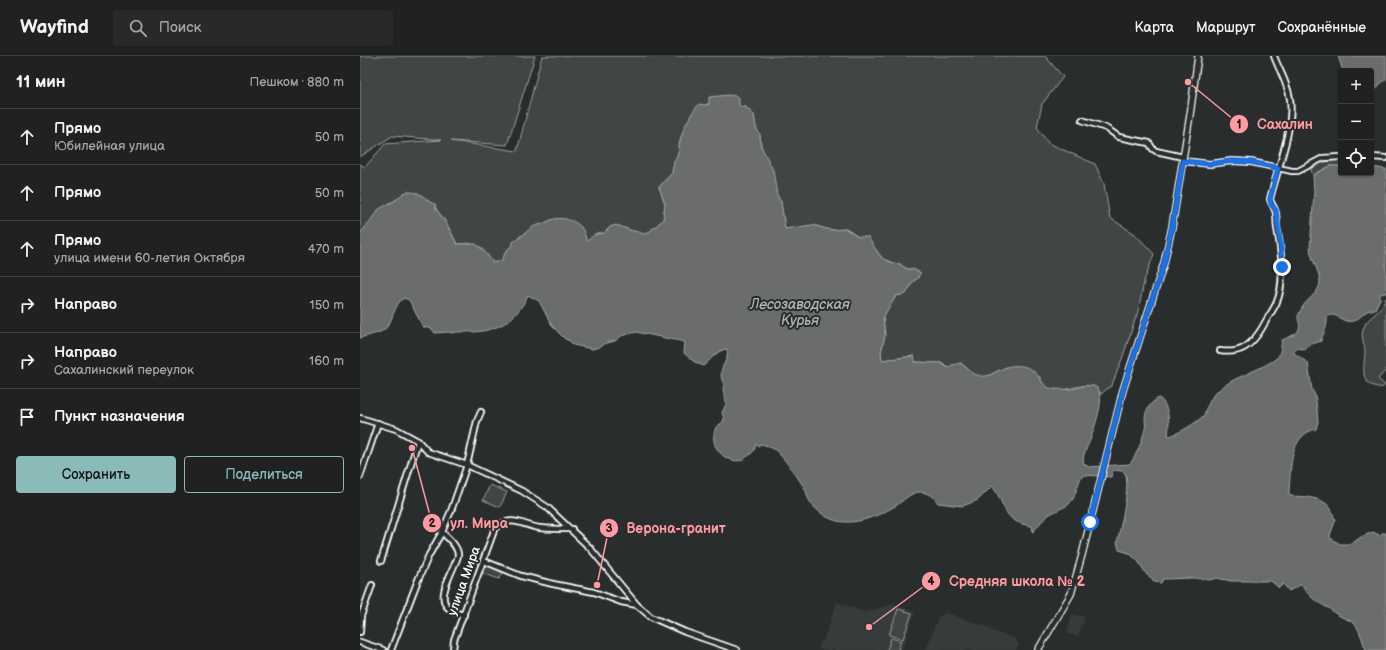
<!DOCTYPE html>
<html lang="ru">
<head>
<meta charset="utf-8">
<style>
	:root { --surface:#202222; --page:#282a2a; --text:#f1f3f6; --muted:#a2a4a5; --line:#3d3f40; --accent:#8bbbb9 }
	body { margin:0; font-family:"Balsamiq Sans",sans-serif; background:var(--page); color:var(--text) }
	.controls { position:absolute; right:12px; top:12px; display:grid; overflow:hidden; border-radius:4px; box-shadow:0 1px 3px #0004 }
	.controls button { width:36px; height:36px; display:grid; place-items:center; padding:0; border:0; border-bottom:1px solid var(--line); background:var(--surface); color:var(--text); font:20px sans-serif }
	.stop { position:absolute; width:12px; height:12px; margin:-9px; border:3px solid #1a73e8; border-radius:50%; background:#fff }
	.stop.end { background:#1a73e8; border-color:#fff; box-shadow:0 1px 4px #0008 }
	.list { margin:0; padding:0; list-style:none }
	h2 { display:flex; justify-content:space-between; align-items:center; height:52px; margin:0; padding:0 16px; font-size:17px }
	h2 small { font-size:13px; font-weight:400; color:var(--muted) }
	.list li { display:grid; grid-template-columns:26px 1fr auto; gap:12px; align-items:center; box-sizing:border-box; height:56px; padding:0 16px; border-top:1px solid var(--line) }
	.list b { display:block; font-size:15px; white-space:nowrap }
	.list p { margin:0; font-size:13px; white-space:nowrap; color:var(--muted) }
	.list em { font-size:13px; font-style:normal; color:var(--muted) }
	.actions { display:flex; gap:8px; padding:12px 16px }
	.actions a { flex:1; padding:9px 0; border:1px solid var(--accent); border-radius:4px; text-align:center; font-size:14px; color:var(--accent) }
	.actions .main { background:var(--accent); color:#111 }
	.icon { flex:none; width:22px; height:22px; fill:none; stroke:currentColor; stroke-width:2; stroke-linecap:round; stroke-linejoin:round }
	.map { position:relative; flex:none; width:1026px; height:594px; overflow:hidden }
	header { display:flex; align-items:center; gap:24px; box-sizing:border-box; height:56px; padding:0 20px; background:var(--surface); border-bottom:1px solid var(--line) }
	header strong { font-size:19px }
	nav { display:flex; gap:22px; margin-inline-start:auto; font-size:14px }
	.search { width:280px; height:36px; background:var(--page); display:flex; align-items:center; gap:10px; box-sizing:border-box; padding:0 14px; border-radius:4px; color:var(--muted); font-size:15px }
	main { display:flex }
	aside { flex:1; background:var(--surface) }
	.map>svg:first-child { display:block }
</style>
</head>
<body>
<header>
<strong>Wayfind</strong>
<div class="search"><svg class="icon" aria-label="search" viewBox="0 0 24 24"><circle cx="10" cy="10" r="6"/><path d="M15 15l6 6"/></svg>Поиск</div>
<nav><a>Карта</a><a>Маршрут</a><a>Сохранённые</a></nav>
</header>
<main>
<aside>
<h2>11 мин<small>Пешком · 880 m</small></h2>
<ul class="list">
<li><svg class="icon" aria-label="ahead" viewBox="0 0 24 24"><path d="M12 20V5M6 11l6-6 6 6"/></svg><div><b>Прямо</b><p>Юбилейная улица</p></div><em>50 m</em></li>
<li><svg class="icon" aria-label="ahead" viewBox="0 0 24 24"><path d="M12 20V5M6 11l6-6 6 6"/></svg><div><b>Прямо</b></div><em>50 m</em></li>
<li><svg class="icon" aria-label="ahead" viewBox="0 0 24 24"><path d="M12 20V5M6 11l6-6 6 6"/></svg><div><b>Прямо</b><p>улица имени 60-летия Октября</p></div><em>470 m</em></li>
<li><svg class="icon" aria-label="right" viewBox="0 0 24 24"><path d="M7 20v-9h11M14 6l5 5-5 5"/></svg><div><b>Направо</b></div><em>150 m</em></li>
<li><svg class="icon" aria-label="right" viewBox="0 0 24 24"><path d="M7 20v-9h11M14 6l5 5-5 5"/></svg><div><b>Направо</b><p>Сахалинский переулок</p></div><em>160 m</em></li>
<li><svg class="icon" aria-label="arrive" viewBox="0 0 24 24"><path d="M6 21V4h12l-3 4 3 4H6"/></svg><div><b>Пункт назначения</b></div></li>
</ul>
<div class="actions"><a class="main">Сохранить</a><a>Поделиться</a></div>
</aside>
<div class="map">
<svg width="1026" height="594" viewBox="0 0 1026 594">
	<rect width="100%" height="100%" fill="#2a2d2e"/>
	<filter id="ink" filterUnits="userSpaceOnUse"><feTurbulence type="fractalNoise" baseFrequency=".025" numOctaves="2"/><feDisplacementMap in="SourceGraphic" scale="8" xChannelSelector="R" yChannelSelector="G"/><feConvolveMatrix kernelMatrix="1 2 1 2 8 2 1 2 1" color-interpolation-filters="sRGB"/></filter>
	<g filter="url(#ink)">
		<g fill="#373a3b">
			<polygon points="477,546 505,556 534,548 555,556 542,594 458,594 460,587 463,585"/>
			<polygon points="587,557 630,572 632,575 656,583 659,589 656,594 566,594 578,561"/>
			<polygon points="712,558 725,561 718,581 707,577"/>
		</g>
		<g fill="#414445" stroke="#a0a2a2">
			<path d="M0,0h175l-28,89 -56,-4 66,10 25,-95h503l18,21 -21,27 -5,23 11,16 47,21 9,20 6,34 25,16 19,20 -10,27 -5,27 -16,48 -11,29 -11,9c-10,-22 -41,7 -57,-9 -2,-2 -3,-6 -4,-8l-33,-10 -22,10 -9,-1 -15,-13 -13,5 -7,-5 -26,-1 -1,-6 -32,4 -1,-8 4,-17 -2,-18 13,-21 10,-2 6,-11 7,-6 -6,-8h-6l-7,-5 -7,-1 -10,-4 -10,-13 -27,-17 -16,1 -17,-5 -28,4 -4,-27 -4,-7 -16,-49 -1,-11 -4,-7 -2,-13 -8,-8h-5l-2,-2 -3,-9h-15l-29,17 -12,27 -2,15 -4,7 -2,11 -13,14 6,17 -2,16 -14,12 -7,2 -2,-2 -7,-1 -14,-5 -9,1 -6,6 -6,1 -11,7 -1,-1 -1,-5 -34,-15 -20,9 -5,5 -6,2 -8,10 -5,4 -6,11 -8,2 -12,-16 -12,-4 -12,1 -11,-22 -10,-13 -1,-5h-3l-14,-11h-14l-10,8 -5,2 -4,4 -5,2 -15,19 -5,5v-69l5,3 20,-23 56,-4 -49,-4 -32,21z"/>
			<path d="M981,104v6h-11l-17,9 -2,-5c8,-9 19,-9 30,-10z"/>
			<path d="M1026,242v72l-8,9 7,6 -2,2c-3,1 -5,0 -9,-1 -15,-4 -9,-23 -9,-35 -1,-9 -5,-15 -1,-24 2,-7 9,-10 14,-16 4,-3 6,-8 8,-13z"/>
			<polygon points="130,429 147,436 140,451 123,444"/>
			<polygon points="126,510 131,510 142,516 142,519 139,523 122,517 122,513"/>
			<polygon points="538,553 552,557 543,583 529,579"/>
			<polygon points="531,582 541,585 538,594 527,594"/>
		</g>
		<g fill="#6a6c6d" stroke="#a6a7a7">
			<polygon points="978,0 1026,0 1026,23 1021,27 1011,39 1011,15 983,15"/>
			<path d="M369,39l7,1 3,2v7l2,2h5l8,8 2,13 4,7 1,11 12,24 4,25 4,7 4,27 28,-4 17,5 16,-1 12,8h10l10,16 5,6 10,4 7,1 7,5h6l8,4 -9,10 -6,11 -10,2 -13,21 2,18 -4,17 1,8 32,-4 1,6 26,1 7,5 4,-3 9,-2c29,30 32,-1 60,3 20,2 18,22 33,23 6,0 12,1 18,0 9,-2 25,-9 28,5 3,10 -6,34 -9,44 -3,8 -10,18 -7,26l5,3 41,-3c7,-10 12,-23 15,-35 1,-4 0,-8 0,-12 1,-8 7,-16 14,-19 10,6 11,27 9,37l2,1c9,-3 27,-13 34,-21 1,-2 1,-6 3,-8 3,-6 6,-14 12,-17 6,-5 13,-10 21,-13 8,-4 36,-15 39,-22 2,-5 2,-10 3,-15 5,-2 13,-5 16,-9 4,-7 -1,-10 0,-15 0,-1 3,-6 4,-8 5,-10 18,-14 18,-27 0,-8 -9,-22 -10,-33l4,-56 -1,-17 17,-9h11v7h30v-6l15,2v124l-6,1v5l-5,10c-3,1 -7,1 -9,3 -7,5 -10,11 -20,9 -6,-2 -9,-6 -15,-6l-4,2c1,11 -4,15 -6,24l-9,3 -7,5 -8,-1 -3,2v3l14,10 4,27 3,5 2,14 1,13 -2,7c-27,6 -25,40 -27,62v4l2,1c18,1 40,1 43,22l2,1 -6,16v3l10,6h11l10,-7 12,-5 8,4 1,-3h4v117h-20c-3,-7 -6,-20 -11,-26 -6,-5 -13,-6 -19,-10 -3,-2 -5,-4 -8,-6 -10,-6 -19,-10 -25,-22l-3,-1 -11,6 -6,-7 -4,4 -8,-7h-40l-14,-3 -8,2 -15,-2 -31,1 -2,4 -7,-1 -2,-4 -5,-3 -9,-14 -9,-8 -10,-3 -2,-8c3,-13 14,-58 8,-69 -3,-3 -8,-2 -12,-3l-2,7 -26,-2 -4,2 -8,22 -5,6 -18,9 -9,8 -8,10 -1,-6c-31,-4 -25,-21 -40,-40l-14,14 -10,4 -6,2 -24,-3c-3,-6 -12,-11 -18,-11 -9,0 -17,9 -23,13 -15,9 -35,18 -52,17 -14,0 -29,-10 -36,-22 -2,-3 -2,-8 -4,-11 -5,-9 -22,-33 -30,-39 -4,-3 -10,-5 -14,-6l-3,2 -2,-2c-1,6 -3,9 -8,12 -6,3 0,1 -5,4 -7,2 -13,0 -18,-3 -11,-8 -14,-18 -9,-30l7,-5 1,-4 -2,-5c1,-3 3,-6 4,-9 1,-7 -5,-12 -2,-19 -9,-19 6,-21 3,-36 -10,1 -16,11 -24,17l-10,-5 -9,-8 1,-11 -49,-10 -15,4 -6,5 -12,3 -3,3 -8,2 -19,-4 -3,-4 -5,-2 -13,-13 -13,-25 -11,-6c-11,24 -28,35 -54,37 -7,0 -14,-1 -22,1l-3,-1 -14,1 -3,-4 -9,-2 -14,-27 -5,-2c-11,6 -10,24 -20,32 -4,3 -18,6 -24,8v-105l5,-5 -1,-1c7,-5 9,-11 14,-17 5,-4 11,-6 16,-9 5,-2 6,-6 10,-8 3,-2 9,-1 12,0 8,1 12,10 19,11l1,5 10,14 11,21h19l11,10 6,9 8,-2 6,-11 5,-4 1,-4c7,-4 12,-9 18,-14 4,-3 10,-3 15,-5 2,-1 3,-2 5,-3 9,-4 24,0 30,7 4,4 3,10 6,14l7,-6 10,-2 6,-6 6,-2 17,6 7,1 2,2 7,-2 14,-12 2,-16 -6,-17 13,-14 2,-11 4,-8 2,-14 4,-12 8,-15 7,-9 6,1 4,-1v-7z"/>
		</g>
		<g fill="none" stroke-linecap="round" stroke-linejoin="round">
			<g stroke="#fff" stroke-width="8">
				<g id="minor">
					<polyline points="722,64 746,72 759,81 789,87 793,93 796,95 823,101"/>
					<polyline points="1011,101 1026,102"/>
					<polyline points="823,105 850,108 872,105 891,106 932,115 938,115 963,102 981,101"/>
					<path d="M860,295c21,3 31,-5 42,-23 4,-8 10,-16 14,-24 10,-21 5,-54 1,-76 -1,-6 0,-14 -2,-18 -2,-5 -4,-6 -5,-11 7,-29 24,-71 20,-100 -2,-15 -11,-29 -16,-43"/>
					<polyline points="0,362 36,373 58,385 68,396 107,409 162,435 187,451 230,492 277,549 291,561 325,576 377,594"/>
					<polyline points="0,421 18,367"/>
					<path d="M82,476c6,6 16,14 16,23 0,3 -3,8 -4,11 -9,21 -22,42 10,49"/>
					<polyline points="21,505 58,385"/>
					<polyline points="124,505 161,520 193,528 234,536 261,546 277,549"/>
					<polyline points="0,576 1,560 12,529"/>
					<polyline points="0,586 23,594"/>
					<polyline points="31,594 58,524 69,499 82,476 91,455 107,409 117,365 121,356"/>
					<path d="M93,594l1,-10 41,-112c17,-14 28,-2 45,0 10,1 21,1 32,1"/>
				</g>
			</g>
			<g stroke="#fff" stroke-width="8">
				<polyline id="major" points="678,594 711,538 722,499 763,334 804,207 812,171 830,59 838,0"/>
			</g>
			<use href="#minor" stroke="#2a2d2e" stroke-width="4.5"/>
			<use href="#major" stroke="#2a2d2e" stroke-width="5.5"/>
		</g>
	</g>
	<g fill="none" stroke-linecap="round" stroke-linejoin="round" filter="url(#ink)">
		<polyline stroke="#1a73e8" stroke-width="5" points="730,466 763,334 804,207 812,171 823,105 850,108 872,105 891,106 918,112 910,143 911,149 916,154 921,190 922,211"/>
	</g>
	<g text-anchor="middle" dominant-baseline="central" stroke-width="4" stroke-linejoin="round" paint-order="stroke">
		<g font-size="13" fill="#fff" stroke="#2a2d2e">
			<text transform="translate(104 525) rotate(-70)">улица Мира</text>
		</g>
		<g font-size="14" font-style="italic" fill="#b4b6b6" stroke="#2a2d2e">
			<text x="440" y="248">Лесозаводская<tspan x="440" dy="16">Курья</tspan></text>
		</g>
	</g>
	<path fill="none" stroke="#ff9aa2" stroke-width="1.5" d="M828 26L879 68M52 392L72 467M237 529L249 472M509 571L571 525"/>
	<g fill="#ff9aa2" stroke="#2a2d2e" stroke-width="1.5">
		<circle cx="828" cy="26" r="4"/>
		<circle cx="52" cy="392" r="4"/>
		<circle cx="237" cy="529" r="4"/>
		<circle cx="509" cy="571" r="4"/>
		<circle cx="879" cy="68" r="10"/>
		<circle cx="72" cy="467" r="10"/>
		<circle cx="249" cy="472" r="10"/>
		<circle cx="571" cy="525" r="10"/>
	</g>
	<g font-size="12" text-anchor="middle" font-weight="bold" fill="#111">
		<text x="879" y="72">1</text>
		<text x="72" y="471">2</text>
		<text x="249" y="476">3</text>
		<text x="571" y="529">4</text>
	</g>
	<g font-size="14" text-anchor="middle" font-weight="bold" fill="#ff9aa2" stroke="#2a2d2e" stroke-width="4" stroke-linejoin="round" paint-order="stroke">
		<text x="925" y="73">Сахалин</text>
		<text x="119" y="472">ул. Мира</text>
		<text x="316" y="477">Верона-гранит</text>
		<text x="657" y="530">Средняя школа № 2</text>
	</g>
</svg>
<div class="controls">
<button>+</button>
<button>−</button>
<button><svg class="icon" aria-label="locate" viewBox="0 0 24 24"><circle cx="12" cy="12" r="6"/><path d="M12 2v4M12 18v4M2 12h4M18 12h4"/></svg></button>
</div>
<div class="stop" style="left:730px;top:466px"></div>
<div class="stop end" style="left:922px;top:211px"></div>
</div>
</main>
</body>
</html>
